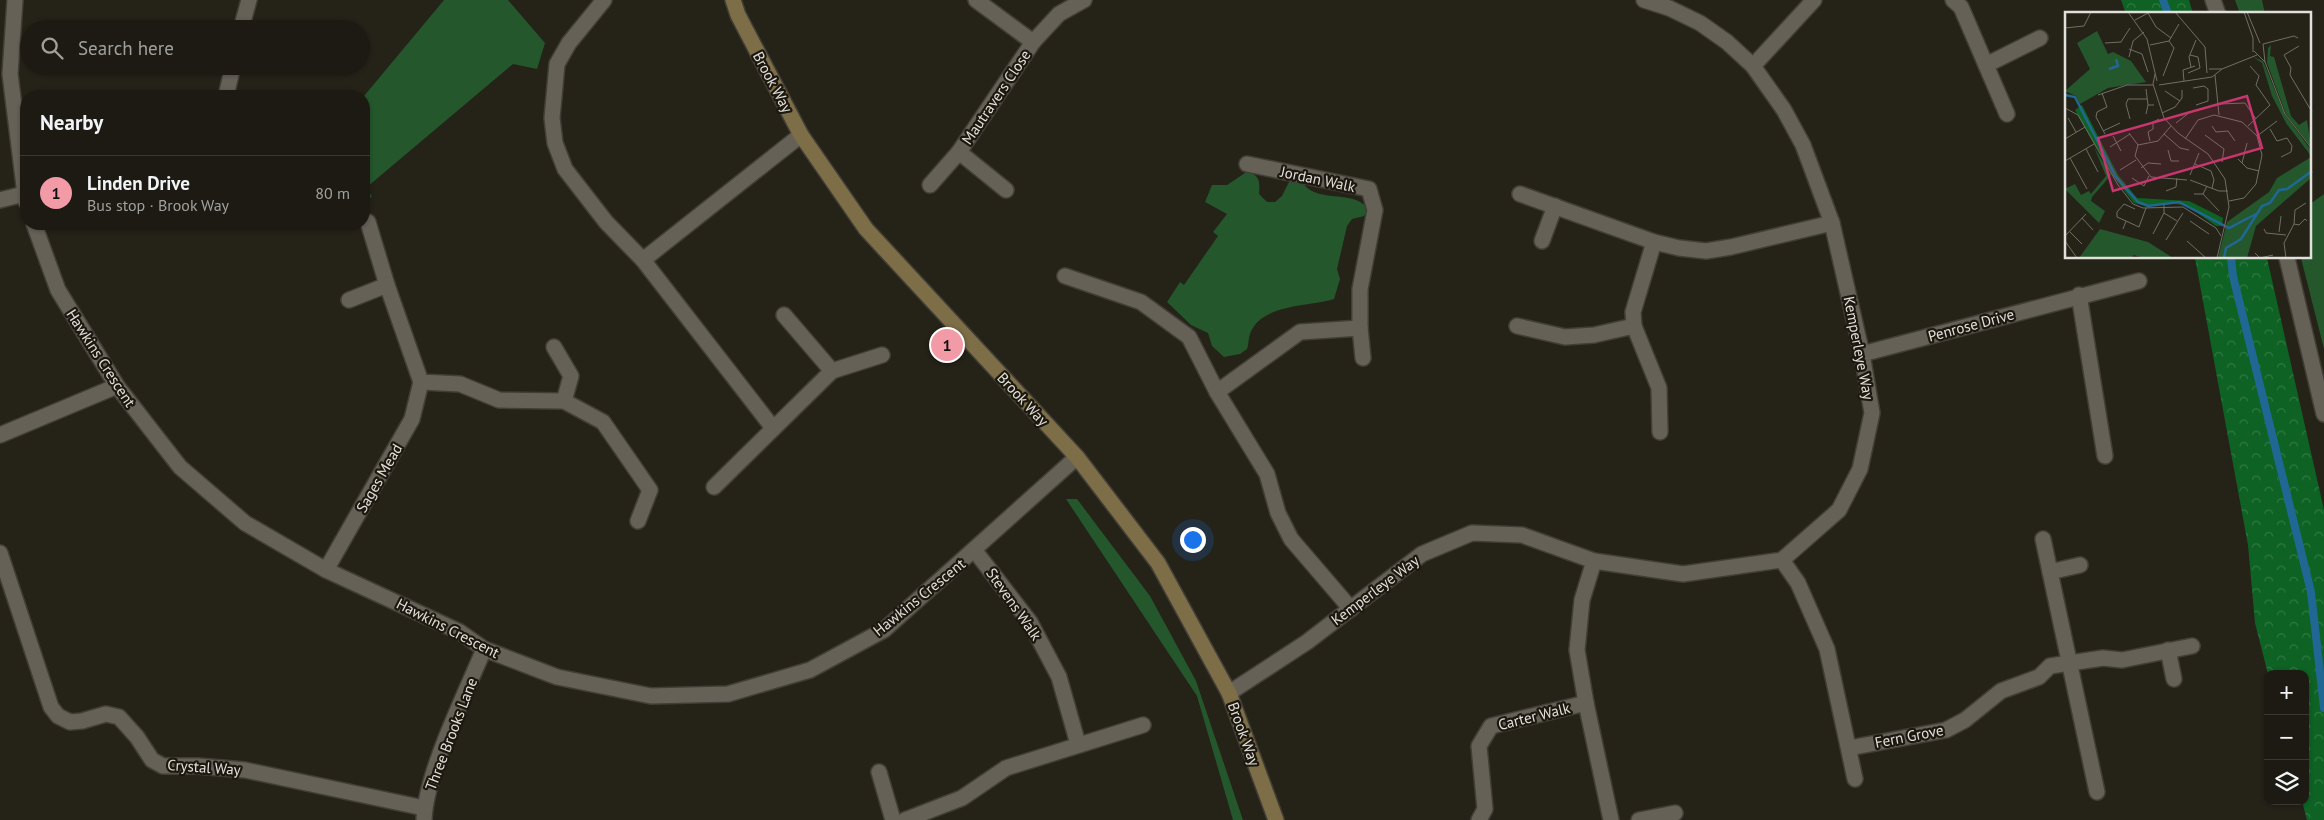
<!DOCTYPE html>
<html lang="en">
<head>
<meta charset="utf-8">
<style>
	:root { --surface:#1c1a12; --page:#292720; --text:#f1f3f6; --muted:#a0a19f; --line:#3a3832; --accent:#f39aa7 }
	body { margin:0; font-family:"PT Sans",sans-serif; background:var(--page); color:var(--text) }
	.controls { position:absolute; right:15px; bottom:15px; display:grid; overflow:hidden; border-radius:10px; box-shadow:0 1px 4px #0004 }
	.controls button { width:45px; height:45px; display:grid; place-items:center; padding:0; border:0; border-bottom:1px solid var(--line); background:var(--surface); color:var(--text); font:25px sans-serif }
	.you { position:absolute; left:1192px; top:539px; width:18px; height:18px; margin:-12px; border:4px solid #fff; border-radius:50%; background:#1a73e8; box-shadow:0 0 0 8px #1a73e833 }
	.badge { display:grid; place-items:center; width:32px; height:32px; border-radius:50%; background:var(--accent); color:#111; font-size:16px; font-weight:700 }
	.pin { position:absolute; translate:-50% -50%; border:2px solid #fff; box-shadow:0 1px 5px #0006 }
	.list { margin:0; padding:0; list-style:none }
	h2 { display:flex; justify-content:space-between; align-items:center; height:65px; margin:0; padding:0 20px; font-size:21px }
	h2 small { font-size:16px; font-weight:400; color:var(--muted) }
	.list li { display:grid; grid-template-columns:32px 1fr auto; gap:15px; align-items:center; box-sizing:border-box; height:75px; padding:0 20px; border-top:1px solid var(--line) }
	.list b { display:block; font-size:19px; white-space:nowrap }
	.list p { margin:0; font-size:16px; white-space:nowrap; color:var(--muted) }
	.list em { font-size:16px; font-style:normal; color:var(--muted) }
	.icon { flex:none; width:28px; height:28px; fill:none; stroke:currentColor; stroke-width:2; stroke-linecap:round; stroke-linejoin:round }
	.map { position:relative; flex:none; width:2324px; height:820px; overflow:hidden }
	.search { position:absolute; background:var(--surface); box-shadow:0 1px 4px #0004; left:20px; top:20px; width:350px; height:55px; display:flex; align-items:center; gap:12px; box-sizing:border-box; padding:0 18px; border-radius:28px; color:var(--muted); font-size:19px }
	.panel { position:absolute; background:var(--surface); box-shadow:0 1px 4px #0004; left:20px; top:90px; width:350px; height:140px; border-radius:20px }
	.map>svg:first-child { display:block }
</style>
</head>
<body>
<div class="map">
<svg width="2324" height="820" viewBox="0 0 2324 820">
	<defs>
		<pattern id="forest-crowns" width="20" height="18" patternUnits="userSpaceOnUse" patternTransform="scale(1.25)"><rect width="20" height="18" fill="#0e6224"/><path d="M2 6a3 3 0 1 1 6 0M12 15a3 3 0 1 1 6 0" fill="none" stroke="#317843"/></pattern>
	</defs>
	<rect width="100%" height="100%" fill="#252218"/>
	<g fill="#24572c">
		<polygon points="444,0 508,0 545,43 537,69 513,64 367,187 372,197 364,200 364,96"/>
		<polygon points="2235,0 2262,0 2265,14 2240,14"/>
		<path d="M1248,171c12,6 12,10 11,23l8,8h8l7,-6 7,-14c13,-6 13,4 23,9 17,9 44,1 56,18l-4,7 -12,3 -5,7 -10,43 3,10 -6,20c-24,8 -73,4 -84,35 -2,5 -1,10 -3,15l-7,5 -16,3 -12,-11 -4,-13 -17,-8 -24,-23 13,-20 4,3 34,-49 -5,-4 14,-18 -22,-12 7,-17h15z"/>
		<polygon points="2324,194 2324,349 2301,258 2310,258 2310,204"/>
		<polygon points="1066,499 1077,499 1150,596 1196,681 1243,820 1233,820 1197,696"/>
	</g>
	<g fill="url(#forest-crowns)">
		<polygon points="2121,0 2189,0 2193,14 2126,14"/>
		<polygon points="2195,258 2267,258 2324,510 2324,820 2307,820 2302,801 2305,801 2305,674 2268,674 2255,623 2248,545"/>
	</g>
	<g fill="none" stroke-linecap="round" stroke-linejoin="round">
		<g stroke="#206893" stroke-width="8">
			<polyline points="2163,0 2168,14"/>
			<polyline points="2231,258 2233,276 2311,592 2324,708"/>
		</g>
		<g stroke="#413e37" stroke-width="18">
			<g id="street">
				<polyline points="15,0 10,74 26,202"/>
				<polyline points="604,0 569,43 557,64 552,118 555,143 565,169 606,222 643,260 773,428"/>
				<polyline points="976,0 1033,42"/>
				<polyline points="1953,0 1961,7 2007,114"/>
				<polyline points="2213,0 2218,14"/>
				<polyline points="241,29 249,0"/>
				<polyline points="1986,65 2040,38"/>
				<polyline points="1753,66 1814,0"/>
				<polyline points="226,96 233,66"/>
				<polyline points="959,152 1006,190"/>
				<polyline points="1247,164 1369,189 1375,210 1360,289 1360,328 1363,358"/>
				<polyline points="930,185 959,152 1033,42 1059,14 1084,0"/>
				<polyline points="1520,194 1654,242 1679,248 1706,251 1731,247 1832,223"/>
				<polyline points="0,200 24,194"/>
				<polyline points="368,222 387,285 421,382 460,384 499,400 564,401 603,422 650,490 638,521"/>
				<polyline points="34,224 58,290 117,386 180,467 245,523 326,570 460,632 484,649 557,677 651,696 728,694 810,670 884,630 1077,457"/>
				<polyline points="1542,241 1555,206"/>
				<polyline points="1654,242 1633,312 1634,326 1659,388 1660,432"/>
				<polyline points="2287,258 2324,414"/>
				<polyline points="643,260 801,135"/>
				<polyline points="1065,276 1141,302 1189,337 1217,392 1267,474 1278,513 1291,539 1351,609"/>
				<polyline points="2079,295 2105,456"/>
				<polyline points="349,300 387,285"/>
				<polyline points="784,315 832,371"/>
				<polyline points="1517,326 1565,337 1594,335 1634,326"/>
				<polyline points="554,347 571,376 564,401"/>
				<polyline points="1862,354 2139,281"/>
				<polyline points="1217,392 1300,332 1360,328"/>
				<polyline points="0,435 117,386"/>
				<polyline points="714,487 832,371 882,355"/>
				<polyline points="2043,539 2097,792"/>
				<polyline points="975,551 1030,622 1059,677 1078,744"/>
				<polyline points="0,553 51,707 58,716 70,722 82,721 106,714 119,717 137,737 152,760 163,766 198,766 245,770 424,808"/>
				<polyline points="1782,560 1798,583 1827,649 1855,779"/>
				<polyline points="326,570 412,419 421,382"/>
				<polyline points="2050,572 2080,565"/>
				<polyline points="2168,650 2174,679"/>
				<polyline points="1229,693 1307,642 1422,554 1472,533 1522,535 1594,561 1683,574 1782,560 1839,510 1860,469 1872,413 1862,354 1832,223 1803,145 1784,110 1753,66 1727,42 1700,23 1669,8 1644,0"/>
				<polyline points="1586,703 1611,820"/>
				<polyline points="1849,748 1946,730 1965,720 2001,691 2039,677 2050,666 2103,658 2122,660 2192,646"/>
				<polyline points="879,772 893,820"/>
				<path d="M424,820c2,-48 41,-125 60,-171"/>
				<polyline points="905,820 962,798 1006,768 1143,725"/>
				<polyline points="1479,820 1485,809 1479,746 1491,726 1586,703 1577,650 1582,600 1594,561"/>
				<polyline points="1639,820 1675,813"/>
			</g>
		</g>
		<g stroke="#413e37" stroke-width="18">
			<polyline id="secondary" points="733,0 738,15 801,135 866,229 1077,457 1158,563 1229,693 1276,820"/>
		</g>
		<use href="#street" stroke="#666157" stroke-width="15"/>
		<use href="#secondary" stroke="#7d6e47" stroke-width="15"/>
	</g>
	<g text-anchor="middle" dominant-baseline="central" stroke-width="4.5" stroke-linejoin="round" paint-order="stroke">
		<g font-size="15" fill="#e2e0da" stroke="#1c180f">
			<text transform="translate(773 82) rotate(62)">Brook Way</text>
			<text transform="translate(996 97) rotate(-56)">Mautravers Close</text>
			<text transform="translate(1318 179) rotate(12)">Jordan Walk</text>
			<text transform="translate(1971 325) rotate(-15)">Penrose Drive</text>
			<text transform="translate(1859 348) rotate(79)">Kemperleye Way</text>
			<text transform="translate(101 358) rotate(57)">Hawkins Crescent</text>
			<text transform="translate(1023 399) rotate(47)">Brook Way</text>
			<text transform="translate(379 478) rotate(-60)">Sages Mead</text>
			<text transform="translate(1375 590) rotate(-37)">Kemperleye Way</text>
			<text transform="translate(919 597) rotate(-39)">Hawkins Crescent</text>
			<text transform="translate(1014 604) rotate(55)">Stevens Walk</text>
			<text transform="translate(448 628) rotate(27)">Hawkins Crescent</text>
			<text transform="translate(1534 716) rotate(-14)">Carter Walk</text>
			<text transform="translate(451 734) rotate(-69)">Three Brooks Lane</text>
			<text transform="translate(1244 734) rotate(70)">Brook Way</text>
			<text transform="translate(1909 736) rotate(-11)">Fern Grove</text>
			<text transform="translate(204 767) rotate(4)">Crystal Way</text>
		</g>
	</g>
	<g transform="translate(2065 12)">
		<rect width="246" height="246" fill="#252218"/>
		<path d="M206,33l-1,11 4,1 17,59 8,9 8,-5 4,27 -25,-33 -19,-51 1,-15zM188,45l10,4 22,54 26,35v6l-25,-33 -14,-27 -10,-33zM29,135l17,28 -19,22 -1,4 14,10 -6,12 -34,-34v-4l2,3 8,-4 6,11 8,-4 2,3 15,-18z" fill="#24572c"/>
		<path d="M17,93l36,70 19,23 52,3 34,17 -1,8h-6l-28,-20 -17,-3 -24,3 -13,-3 -21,-27 -38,-66z" fill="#0e6224"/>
		<path d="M32,19l11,23 5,-2 18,9 15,21 -38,6 -28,16 -4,-8 -11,-5 25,-22 -13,-26zM246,145v21l-55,48 -9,32h-29l9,-36 42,-30 8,-14zM35,217l48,13 25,16h-30l-9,-3 -3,3h-52z" fill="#24572c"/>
		<path fill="none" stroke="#206893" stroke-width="2.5" d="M44,57l9,-3 -2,-7M0,83l10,2 41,80 22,25 10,4 31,-4 50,26 27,-14M159,246l2,-10 15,-9 21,-33 8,-3 9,-13 8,-1 25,-18"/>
		<path fill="none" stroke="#716e66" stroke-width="1" d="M63,0l19,27 10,42M110,0l30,35 2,26M179,0l9,26v14M182,0l13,31M83,1l8,14 15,11M70,8l15,-8M0,16l19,-2 7,-14M40,31l16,-1 9,-14M198,32l31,-8 4,2M198,32l2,18M85,33l19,-4 10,-17M234,34l-15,9 7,13 -1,7 22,37M64,37l13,5 6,18M189,39l11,11 20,52 27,35M64,45l4,-16 11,-9M126,55l-2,-10 7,-17M144,57h13l35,-14M123,61l12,-5 -2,-11 -8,-2M90,62l-2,10 11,34 14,15 30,21 17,25 4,28 -12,51M150,63l4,40M98,64l11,-28 -5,-7M119,69l-1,-11 12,-4M94,73l53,-8 10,-8M128,76l11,-2 4,3v12l-12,4M81,77l2,16M100,79l15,10M37,81l5,14 -10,5 -1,5 9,17M33,83l29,-10h26M155,92l25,-1 11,16M0,96l13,7 40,70 15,19 10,4 40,-1 33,21 5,8M97,101l13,-6 7,-9v-8M81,102l2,-9h6M3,106l8,14M65,107l-4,-15 2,-5h19M111,111l14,-11M106,114l-13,15 -20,4 -3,11 16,21 36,3M147,114l4,6 12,-1 7,10M183,114l22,-21 -14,-20 3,-9 -9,-10M205,117l7,12 10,-3 5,8 -1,6 -10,5M38,119l17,-8M64,121l9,12M99,122l16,14 9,2M140,123l19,14 -2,13M48,124l8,15M192,124l20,-15M0,127l20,-12M120,127l13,-19 16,-5 28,7 15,14 5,19 -6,29 -12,14 -15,3M85,129l-2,-9 5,-3v-7l6,-3M45,135l20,-13M21,137l12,23M103,138l3,11h8M5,146l17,31M173,147l9,9 12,3M0,149l29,-17M177,151l5,-20M130,152l16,7 3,9 -2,8M76,156l7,-5 13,1M55,158l16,-10M125,163l9,-22M67,166l12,8 5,-10M125,168l29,11h9M101,179l10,-4 1,-9M129,182h9l4,-8M138,182l16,17M99,201l13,8M17,206l11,12M61,209l-9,-4v-5l7,-8 11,5M125,209l19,13M229,212l5,1 6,-6 2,2M58,217l3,-8 13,6 7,-19M199,217l2,4 20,2M5,220l12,12M214,220l2,-16M88,222l11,-21v-8M0,224l21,-22M101,228l17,-27M0,229l12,17M122,229l19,17M190,241l5,5 13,-3M221,246l-2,-15 10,-19 1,-14 11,-7"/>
		<path fill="#c7366e" fill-opacity="0.15" stroke="#c7366e" stroke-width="2.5" d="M182,84l15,52 -149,43 -15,-53z"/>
		<rect width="246" height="246" fill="none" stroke="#e2e0da" stroke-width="2.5"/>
	</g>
</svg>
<div class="controls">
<button>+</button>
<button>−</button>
<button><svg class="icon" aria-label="layers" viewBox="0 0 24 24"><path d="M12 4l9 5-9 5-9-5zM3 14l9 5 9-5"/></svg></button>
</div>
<div class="you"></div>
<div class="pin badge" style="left:947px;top:345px">1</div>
<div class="search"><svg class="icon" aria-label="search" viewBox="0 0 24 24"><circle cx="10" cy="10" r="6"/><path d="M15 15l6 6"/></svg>Search here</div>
<section class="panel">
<h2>Nearby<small></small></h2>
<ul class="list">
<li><span class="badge">1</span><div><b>Linden Drive</b><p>Bus stop · Brook Way</p></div><em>80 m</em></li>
</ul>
</section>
</div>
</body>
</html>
